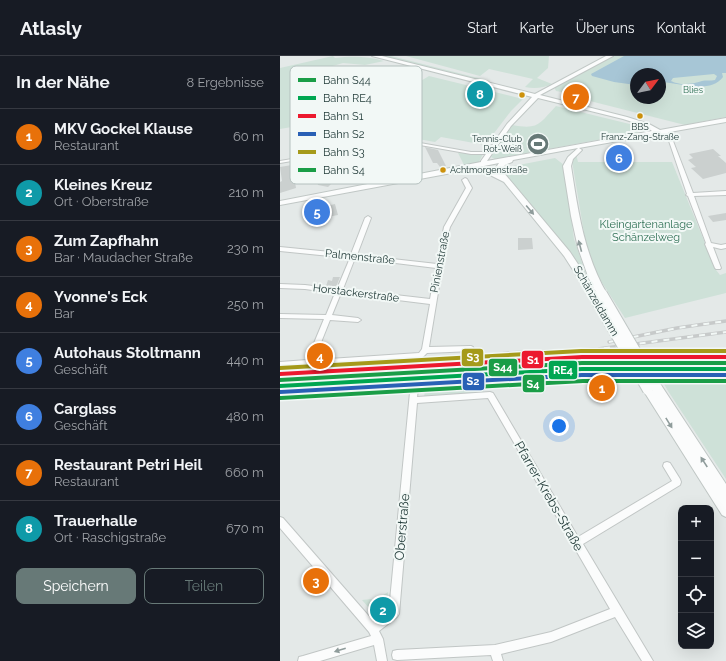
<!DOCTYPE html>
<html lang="de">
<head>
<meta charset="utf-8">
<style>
	:root { --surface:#171b24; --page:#242831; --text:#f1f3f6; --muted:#9ea1a6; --line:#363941; --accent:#677977 }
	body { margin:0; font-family:Raleway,sans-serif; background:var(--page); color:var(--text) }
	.controls { position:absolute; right:12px; bottom:12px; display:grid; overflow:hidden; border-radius:8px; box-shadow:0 4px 16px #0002 }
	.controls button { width:36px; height:36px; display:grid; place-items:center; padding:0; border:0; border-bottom:1px solid var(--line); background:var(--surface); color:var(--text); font:20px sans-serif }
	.compass { position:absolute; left:350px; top:12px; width:36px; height:36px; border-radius:50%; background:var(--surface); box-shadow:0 4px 16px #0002; rotate:58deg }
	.you { position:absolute; left:279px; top:370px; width:14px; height:14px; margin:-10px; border:3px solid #fff; border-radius:50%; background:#1a73e8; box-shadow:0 0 0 6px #1a73e833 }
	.badge { display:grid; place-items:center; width:26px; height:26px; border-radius:50%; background:var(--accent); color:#fff; font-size:13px; font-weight:700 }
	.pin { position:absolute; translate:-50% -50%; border:2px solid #fff; box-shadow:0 1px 4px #0006 }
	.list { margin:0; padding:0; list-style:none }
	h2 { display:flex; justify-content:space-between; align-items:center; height:52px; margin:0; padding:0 16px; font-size:17px }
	h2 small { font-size:13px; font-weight:400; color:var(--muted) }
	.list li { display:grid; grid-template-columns:26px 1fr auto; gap:12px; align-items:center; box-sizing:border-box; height:56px; padding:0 16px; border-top:1px solid var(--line) }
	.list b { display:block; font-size:15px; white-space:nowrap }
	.list p { margin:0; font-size:13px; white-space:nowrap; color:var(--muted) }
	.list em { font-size:13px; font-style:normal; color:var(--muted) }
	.actions { display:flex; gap:8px; padding:12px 16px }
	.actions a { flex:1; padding:9px 0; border:1px solid var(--accent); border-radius:8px; text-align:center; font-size:14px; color:var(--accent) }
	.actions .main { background:var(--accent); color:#fff }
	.icon { flex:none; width:22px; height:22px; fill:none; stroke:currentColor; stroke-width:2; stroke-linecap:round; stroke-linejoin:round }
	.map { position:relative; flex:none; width:446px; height:605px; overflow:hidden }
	header { display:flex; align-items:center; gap:24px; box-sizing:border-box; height:56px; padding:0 20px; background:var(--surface); border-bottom:1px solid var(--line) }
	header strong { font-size:19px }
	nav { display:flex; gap:22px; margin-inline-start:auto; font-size:14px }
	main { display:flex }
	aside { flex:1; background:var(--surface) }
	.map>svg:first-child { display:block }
</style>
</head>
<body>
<header>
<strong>Atlasly</strong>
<nav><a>Start</a><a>Karte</a><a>Über uns</a><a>Kontakt</a></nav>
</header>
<main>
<aside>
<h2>In der Nähe<small>8 Ergebnisse</small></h2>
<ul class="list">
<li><span class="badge" style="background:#e8710a">1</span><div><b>MKV Gockel Klause</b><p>Restaurant</p></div><em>60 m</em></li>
<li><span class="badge" style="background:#0f9aa8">2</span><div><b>Kleines Kreuz</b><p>Ort · Oberstraße</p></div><em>210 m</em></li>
<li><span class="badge" style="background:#e8710a">3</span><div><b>Zum Zapfhahn</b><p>Bar · Maudacher Straße</p></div><em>230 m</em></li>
<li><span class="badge" style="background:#e8710a">4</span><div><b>Yvonne's Eck</b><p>Bar</p></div><em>250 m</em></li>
<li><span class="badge" style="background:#3f7fe0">5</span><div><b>Autohaus Stoltmann</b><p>Geschäft</p></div><em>440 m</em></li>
<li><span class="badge" style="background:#3f7fe0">6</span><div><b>Carglass</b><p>Geschäft</p></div><em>480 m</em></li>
<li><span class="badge" style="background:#e8710a">7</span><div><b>Restaurant Petri Heil</b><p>Restaurant</p></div><em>660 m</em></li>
<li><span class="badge" style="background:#0f9aa8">8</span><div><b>Trauerhalle</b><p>Ort · Raschigstraße</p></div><em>670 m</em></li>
</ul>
<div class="actions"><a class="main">Speichern</a><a>Teilen</a></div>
</aside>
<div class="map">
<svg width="446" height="605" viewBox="0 0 446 605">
	<rect width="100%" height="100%" fill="#e4e9e8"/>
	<g fill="#cee1d8" fill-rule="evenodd">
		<path d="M53,0l2,2c17,-2 32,-2 49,3l-19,4 -22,-2 -17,5v8l31,3 11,-6 46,12 15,-9 94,23 -12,12 -26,34 -44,-8 -6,5 -17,-3 -1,2 -14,-3 -2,-4 -74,-13 -47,8v-61z"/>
		<polygon points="95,0 111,0 210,25 205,28"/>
		<path d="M126,0h143l-1,12 -11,10 15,6c-8,4 -18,5 -27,3l8,-8 -44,-10 -9,7z"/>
		<path d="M332,0h114v61l-41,8 -103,-26 3,-3 -29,-5 -2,-4zM356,18h24v24h-24z"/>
		<path d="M276,50l90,22v3l-151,28 -4,-2 21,-32c27,5 27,-1 44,-19z"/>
		<polygon points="178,97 203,98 199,106 184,109"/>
		<polygon points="296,98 298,106 392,106 436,214 440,219 446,217 446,237 345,262 317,219 307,195 292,105"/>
		<polygon points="275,102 284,109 294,183 306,218 224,118 224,112 228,111"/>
		<polygon points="446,292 446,297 414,297 404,295"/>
		<polygon points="374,310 446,312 446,423 388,335"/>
		<polygon points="146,328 204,328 203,336 183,339 144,341"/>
		<polygon points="108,536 107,549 111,550 110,554 104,552 100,553 99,557 95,559 82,544 91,543 94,545"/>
	</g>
	<path fill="#a7c6d6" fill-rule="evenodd" d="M344,0h102v17h-4l1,4c-13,18 -46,5 -63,5v-8h-24v11l-22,-3 -22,-6 -1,-2zM434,18l3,2 -2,4c-4,1 -10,0 -13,1 -10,3 -21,5 -31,0l2,-3z"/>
	<g fill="#cbd0cf">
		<polygon points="195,32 215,37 208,42 191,37"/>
		<polygon points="145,91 158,94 166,110 160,111 157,107 153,107"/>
		<polygon points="90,93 95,107 108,105 106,101 116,99 123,114 106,117 107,120 85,124 81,113 60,117 63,125 59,128 53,126 48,131 38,129 32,103 66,97 68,101 81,99 79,95"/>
		<polygon points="433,93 441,100 438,100 446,107 446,117 423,123 411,112 416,111 408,104 413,102 409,98"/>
		<polygon points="12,109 16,132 0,137 0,126 2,125 0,111"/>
		<polygon points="55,148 58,159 26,165 24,155"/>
		<polygon points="446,157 446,164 433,166 428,160"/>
		<polygon points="238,182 252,182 253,193 238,194"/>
		<polygon points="53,221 60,221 56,231 46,230 48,224 52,225"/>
		<polygon points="317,322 328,325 336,338 322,342 317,333 313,334 308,325"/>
	</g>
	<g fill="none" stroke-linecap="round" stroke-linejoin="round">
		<g stroke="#c1c6c5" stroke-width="2">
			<g id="street">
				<polygon points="383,74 387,74 393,85 413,137 446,135 446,139 414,140 431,187 441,189 446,188 446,192 441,193 433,191 441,212 440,213 436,213 435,212 425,188 426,187 408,140 406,139 407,138 389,85 383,75"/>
				<polygon points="123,84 191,96 209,96 211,97 209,98 191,98 123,86 0,107 0,105"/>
				<path d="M185,122l2,1 5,9 -22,39 -3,11 -18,109 42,-1 2,1 1,2 -1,2 -46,2 -4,4 -2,1 -141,10v-6l27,-2 17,-41 -44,-1v-4l46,1 9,-22 -30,-4 -25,-1v-4l25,1 32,4 13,-31 -70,-7v-4l71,7 14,-36 3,-2 3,2 -14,37 80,9 7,-37 22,-39 -4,-8zM75,202l81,10 -6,31 -87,-10zM61,237l89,11 -8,45 -3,4 -105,7 16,-40 28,2 3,-2 -3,-2 -26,-3z"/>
				<polygon points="135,323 138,324 139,326 137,341 210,336 213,337 298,481 392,425 383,410 384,407 387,406 390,407 400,423 401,426 400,429 303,488 373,605 362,605 335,561 271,586 221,598 223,605 213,605 211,599 117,604 113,603 112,599 113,595 117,594 215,589 271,576 330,553 208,342 137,347 119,558 117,561 99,575 103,583 107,605 97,605 94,589 40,605 18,605 19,601 23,600 91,580 89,576 0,472 0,461 3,462 94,566 109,555 131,326 132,324"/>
				<polygon points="34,324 37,325 38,327 37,329 34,330 0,332 0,326"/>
			</g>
		</g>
		<g stroke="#c0c7c5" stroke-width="2">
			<g id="secondary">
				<path d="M92,0h10l153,38 71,-38h7l-73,39 87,22 22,7 11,6 66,-12v4l-62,11v2l-7,-1 -78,14 3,2 -9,9 -2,7c7,45 13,88 36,128l-5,3 -5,-3 -8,-15 -11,-31 -7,-32 -8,-50 5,-9 10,-9 -65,12 -1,2 -7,3 -2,4 1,4 66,79 29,44 -5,3 -3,-1 -27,-42 -60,-74 -16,-8 -17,-2 -3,-2 -188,35v-4l201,-39v-1l26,-37 25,-27zM258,42l85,21 22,7 7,5 -165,30 24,-35zM219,107l-4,6 2,4 -7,-3 -16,-2z"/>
				<polygon points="377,328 381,329 446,428 446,461 442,459 363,334 364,331 368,330 372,332 373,329"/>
			</g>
		</g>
		<use href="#street" fill="#fbfcfc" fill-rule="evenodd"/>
		<use href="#secondary" fill="#fbfcfc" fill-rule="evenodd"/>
		<g stroke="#c7caca" stroke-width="3.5">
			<g id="rail">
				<polyline points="329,286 397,272 446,265"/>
				<polyline points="109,312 228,297 318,293 446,276"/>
				<polyline points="73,317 134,318"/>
				<polyline points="26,320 78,313"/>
			</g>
		</g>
		<use href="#rail" stroke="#f2f8f6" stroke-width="2" stroke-dasharray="6" stroke-linecap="butt"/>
		<g stroke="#c0c7c5" stroke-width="12" stroke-linecap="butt">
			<g id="secondary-bridge">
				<polyline points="322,238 377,332"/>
				<polyline points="314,240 368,334"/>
			</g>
		</g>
		<use href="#secondary-bridge" stroke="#fbfcfc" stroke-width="10"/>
		<g stroke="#f2f8f6" stroke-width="3">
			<polygon id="rail-1" points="302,305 446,305 446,309 302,309 0,326 0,322"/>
		</g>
		<g stroke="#f2f8f6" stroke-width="3">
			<polygon id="rail-2" points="302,311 446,311 446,315 302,315 0,332 0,328"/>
		</g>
		<g stroke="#f2f8f6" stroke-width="3">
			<polygon id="rail-3" points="302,299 446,299 446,303 302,303 0,320 0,316"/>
		</g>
		<g stroke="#f2f8f6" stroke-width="3">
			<polygon id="rail-4" points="302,317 446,317 446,321 302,321 0,338 0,334 1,334"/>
		</g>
		<g stroke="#f2f8f6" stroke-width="3">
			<polygon id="rail-5" points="301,293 446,293 446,297 301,297 0,314 0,310"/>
		</g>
		<g stroke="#f2f8f6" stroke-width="3">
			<polygon id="rail-6" points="303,323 446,323 446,327 303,327 0,344 0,340 1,340"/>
		</g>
		<use href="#rail-1" fill="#1a9d47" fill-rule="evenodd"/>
		<use href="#rail-2" fill="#00a651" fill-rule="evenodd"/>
		<use href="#rail-3" fill="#ec192e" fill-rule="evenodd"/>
		<use href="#rail-4" fill="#2960b5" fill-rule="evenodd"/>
		<use href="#rail-5" fill="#a59a1a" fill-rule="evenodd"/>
		<use href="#rail-6" fill="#1a9d47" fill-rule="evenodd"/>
	</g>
	<defs><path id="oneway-solid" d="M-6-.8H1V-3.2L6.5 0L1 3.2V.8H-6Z"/></defs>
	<g fill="#8f9c9b">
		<use href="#oneway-solid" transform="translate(250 154) rotate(50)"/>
		<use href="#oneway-solid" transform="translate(300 190) rotate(-105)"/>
		<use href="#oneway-solid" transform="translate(389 367) rotate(58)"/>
		<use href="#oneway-solid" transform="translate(424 406) rotate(-123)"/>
		<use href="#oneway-solid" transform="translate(60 594) rotate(163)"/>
	</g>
	<defs>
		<g id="stadium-disc" transform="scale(1.15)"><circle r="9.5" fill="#677977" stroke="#f2f8f6"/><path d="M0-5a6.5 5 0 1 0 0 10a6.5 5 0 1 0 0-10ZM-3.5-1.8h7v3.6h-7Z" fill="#fff"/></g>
	</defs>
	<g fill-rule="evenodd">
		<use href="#stadium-disc" x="258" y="88"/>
	</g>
	<g fill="#cd910c" stroke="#f2f8f6" stroke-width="1.5">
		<circle cx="242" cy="39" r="3.5"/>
		<circle cx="360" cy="60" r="3.5"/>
		<circle cx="163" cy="114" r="3.5"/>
	</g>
	<g text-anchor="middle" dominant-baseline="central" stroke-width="4" stroke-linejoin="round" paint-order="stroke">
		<g font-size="9" fill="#2f7055" stroke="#f2f8f6">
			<text x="413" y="34">Blies</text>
		</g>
		<g font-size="9" fill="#233c3a" stroke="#f2f8f6">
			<text x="360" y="71">BBS<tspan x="360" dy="10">Franz-Zang-Straße</tspan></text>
			<text x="170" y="114" text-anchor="start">Achtmorgenstraße</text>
		</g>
		<g font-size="9" fill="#233c3a" stroke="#f2f8f6" text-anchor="end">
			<text x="242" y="83">Tennis-Club<tspan x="242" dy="10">Rot-Weiß</tspan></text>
		</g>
		<g font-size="11" fill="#2f7055" stroke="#f2f8f6">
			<text x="366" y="168">Kleingartenanlage<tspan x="366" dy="13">Schänzelweg</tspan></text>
		</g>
		<g font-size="11" fill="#233c3a" stroke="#f2f8f6">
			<text transform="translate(80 201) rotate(6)">Palmenstraße</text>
			<text transform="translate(160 206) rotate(-79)">Pinienstraße</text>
			<text transform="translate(76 237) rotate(7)">Horstackerstraße</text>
			<text transform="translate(316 245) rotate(60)">Schänzeldamm</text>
		</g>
		<g font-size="13" fill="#233c3a" stroke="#f2f8f6">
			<text transform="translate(269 440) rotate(60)">Pfarrer-Krebs-Straße</text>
			<text transform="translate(122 471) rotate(-85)">Oberstraße</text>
		</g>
	</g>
	<rect x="10" y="10" width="132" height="118" rx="6" fill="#f2f8f6" stroke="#b4c0be" stroke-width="1"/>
	<rect x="18" y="22" width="18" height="4" fill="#1a9d47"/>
	<rect x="18" y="40" width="18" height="4" fill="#00a651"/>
	<rect x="18" y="58" width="18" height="4" fill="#ec192e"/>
	<rect x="18" y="76" width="18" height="4" fill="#2960b5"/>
	<rect x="18" y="94" width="18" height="4" fill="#a59a1a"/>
	<rect x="18" y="112" width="18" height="4" fill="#1a9d47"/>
	<g font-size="11" fill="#233c3a">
		<text x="43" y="28">Bahn S44</text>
		<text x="43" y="46">Bahn RE4</text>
		<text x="43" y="64">Bahn S1</text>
		<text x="43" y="82">Bahn S2</text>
		<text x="43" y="100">Bahn S3</text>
		<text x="43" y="118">Bahn S4</text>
	</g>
	<g stroke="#f2f8f6" stroke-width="1.5">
		<rect x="181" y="292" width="23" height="19" rx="4" fill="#a59a1a"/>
		<rect x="241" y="294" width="23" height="19" rx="4" fill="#ec192e"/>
		<rect x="208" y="302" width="30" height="19" rx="4" fill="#1a9d47"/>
		<rect x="268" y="304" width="30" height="20" rx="4" fill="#00a651"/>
		<rect x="182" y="316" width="23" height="19" rx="4" fill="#2960b5"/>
		<rect x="242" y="318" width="23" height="19" rx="4" fill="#1a9d47"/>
	</g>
	<g font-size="11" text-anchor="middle" font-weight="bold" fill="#fff">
		<text x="193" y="305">S3</text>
		<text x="253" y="308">S1</text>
		<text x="223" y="315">S44</text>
		<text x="283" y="318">RE4</text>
		<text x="193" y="329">S2</text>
		<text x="253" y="332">S4</text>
	</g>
</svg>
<div class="controls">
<button>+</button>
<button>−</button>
<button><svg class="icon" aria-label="locate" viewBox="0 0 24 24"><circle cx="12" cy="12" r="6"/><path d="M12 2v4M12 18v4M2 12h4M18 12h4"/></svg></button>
<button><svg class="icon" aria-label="layers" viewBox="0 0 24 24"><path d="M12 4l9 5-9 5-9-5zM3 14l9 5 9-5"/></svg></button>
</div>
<svg class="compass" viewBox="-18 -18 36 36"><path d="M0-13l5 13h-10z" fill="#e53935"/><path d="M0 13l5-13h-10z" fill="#9ea1a6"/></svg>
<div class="you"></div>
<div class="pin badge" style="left:322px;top:332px;background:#e8710a">1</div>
<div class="pin badge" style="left:103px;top:554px;background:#0f9aa8">2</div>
<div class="pin badge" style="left:36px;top:525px;background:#e8710a">3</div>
<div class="pin badge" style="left:40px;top:300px;background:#e8710a">4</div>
<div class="pin badge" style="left:37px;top:156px;background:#3f7fe0">5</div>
<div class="pin badge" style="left:339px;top:102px;background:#3f7fe0">6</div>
<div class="pin badge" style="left:296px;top:41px;background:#e8710a">7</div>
<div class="pin badge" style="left:200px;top:38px;background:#0f9aa8">8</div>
</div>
</main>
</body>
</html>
